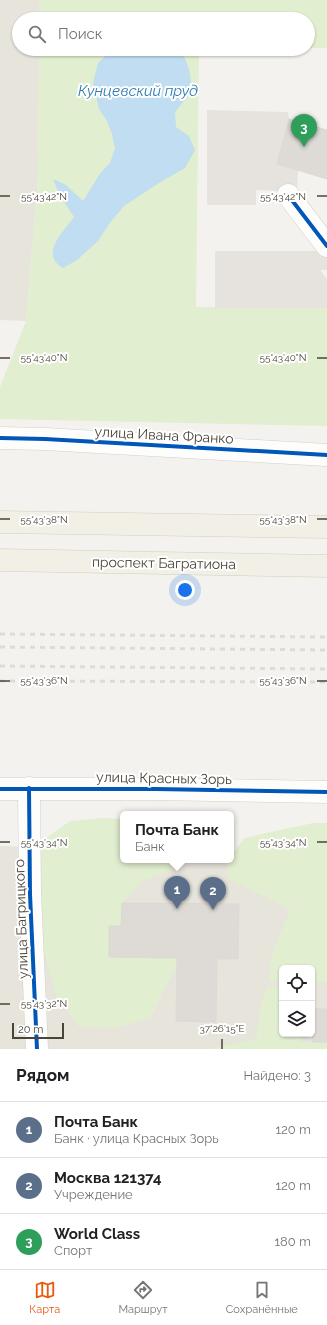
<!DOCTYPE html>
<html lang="ru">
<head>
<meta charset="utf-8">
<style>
	:root { --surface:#fff; --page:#f6f6f6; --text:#202124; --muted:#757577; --line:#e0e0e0; --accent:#ea580c }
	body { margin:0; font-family:Raleway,sans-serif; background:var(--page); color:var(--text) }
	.controls { position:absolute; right:12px; bottom:12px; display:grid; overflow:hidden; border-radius:6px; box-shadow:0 1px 3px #0004 }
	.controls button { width:36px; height:36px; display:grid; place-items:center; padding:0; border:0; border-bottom:1px solid var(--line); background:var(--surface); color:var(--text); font:20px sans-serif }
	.scale { position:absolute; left:12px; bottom:10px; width:52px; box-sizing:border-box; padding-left:4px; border:2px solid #4b4439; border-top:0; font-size:11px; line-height:14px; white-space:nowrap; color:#4b4439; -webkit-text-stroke:3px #fff; paint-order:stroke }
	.you { position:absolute; left:185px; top:590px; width:14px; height:14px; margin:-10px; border:3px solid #fff; border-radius:50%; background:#1a73e8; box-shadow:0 0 0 6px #1a73e833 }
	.badge { display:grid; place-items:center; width:26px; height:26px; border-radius:50%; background:var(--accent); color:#fff; font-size:13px; font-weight:700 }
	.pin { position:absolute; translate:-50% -33px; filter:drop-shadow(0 1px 2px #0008) }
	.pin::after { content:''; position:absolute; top:21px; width:14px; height:12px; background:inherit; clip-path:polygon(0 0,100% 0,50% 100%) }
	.popup { position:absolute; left:120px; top:811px; width:114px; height:52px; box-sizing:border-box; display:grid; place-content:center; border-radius:6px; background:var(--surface); filter:drop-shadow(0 1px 3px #0005); font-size:13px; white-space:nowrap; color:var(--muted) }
	.popup b { font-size:15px; color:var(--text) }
	.popup::after { content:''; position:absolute; left:50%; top:100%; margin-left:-8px; border:8px solid transparent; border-top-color:var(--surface) }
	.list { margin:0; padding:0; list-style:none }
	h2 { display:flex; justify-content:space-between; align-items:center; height:52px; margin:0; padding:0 16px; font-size:17px }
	h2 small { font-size:13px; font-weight:400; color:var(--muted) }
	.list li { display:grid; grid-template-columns:26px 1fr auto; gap:12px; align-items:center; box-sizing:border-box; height:56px; padding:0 16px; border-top:1px solid var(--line) }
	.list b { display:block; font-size:15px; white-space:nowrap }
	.list p { margin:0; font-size:13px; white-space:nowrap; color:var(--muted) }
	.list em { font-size:13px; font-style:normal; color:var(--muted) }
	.icon { flex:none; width:22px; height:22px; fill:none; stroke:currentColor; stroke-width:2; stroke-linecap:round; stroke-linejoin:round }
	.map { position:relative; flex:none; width:327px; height:1049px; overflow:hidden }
	.search { position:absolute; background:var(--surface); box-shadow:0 1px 3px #0004; left:12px; right:12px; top:12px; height:44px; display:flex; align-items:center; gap:10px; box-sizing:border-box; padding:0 14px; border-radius:22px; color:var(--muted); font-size:15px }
	.sheet { height:220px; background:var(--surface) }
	nav { display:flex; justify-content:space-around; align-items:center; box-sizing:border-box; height:56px; border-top:1px solid var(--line); background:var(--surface); font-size:11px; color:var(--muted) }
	nav a { display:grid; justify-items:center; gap:2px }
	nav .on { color:var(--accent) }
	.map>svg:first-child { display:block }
</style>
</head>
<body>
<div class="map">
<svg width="327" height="1049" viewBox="0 0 327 1049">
	<rect width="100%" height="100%" fill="#f4f2ee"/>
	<g fill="#e7e4dc" fill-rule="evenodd">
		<polygon points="0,0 38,0 40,2 39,19 19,19 19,49 39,49 38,179 26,321 0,320"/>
		<path d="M0,846l123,3v11h108v-9l96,3v195h-327zM282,968h30v66h-30z"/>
	</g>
	<g fill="#e1eecf">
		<polygon points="38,0 327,0 327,48 308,48 308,19 39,19 40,2"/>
		<polygon points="39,49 199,49 196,307 327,308 327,426 0,419 0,387 26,321 38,179"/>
		<polygon points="103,818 123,819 123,860 180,860 181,867 142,881 122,903 121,926 109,927 109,957 177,958 177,966 165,987 151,1018 115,1028 79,1027 57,998 39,935 34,847 70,821"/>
		<path d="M313,823h14v159h-15v-14h-30v13h-12c-3,-25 11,-48 20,-71 -20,-12 -40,-20 -60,-30l-4,-15 3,-5h2v-3l13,-19z"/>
		<polygon points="267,987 282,987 282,1034 301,1034 301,1042 327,1042 327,1049 206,1049 256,1040 261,1004"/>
	</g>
	<g fill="#e6e3df">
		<polygon points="207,110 288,112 289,119 277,164 298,170 297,194 280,191 256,190 256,205 207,205"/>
		<polygon points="215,251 327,251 327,270 320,270 327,279 327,308 215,308"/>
	</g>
	<path fill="#c0ddf1" d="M113,49h64c13,11 13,26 15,42l-17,21 1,15 13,9 6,14 -10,18 -26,15 -35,23 -15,18 -11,17 -21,19 -14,8c-24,-14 1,-37 11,-51l-15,-23 -6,-15 13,6 17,16 18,-29 9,-9 5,-15 -3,-14 -5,-13 -8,-12 -6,-26 5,-20z"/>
	<g fill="#dedbd6" stroke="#dcd9d4">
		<polygon points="289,119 327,130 327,179 277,164"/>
		<polygon points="122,903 239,904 238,959 217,959 216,1022 176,1021 177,958 109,957 109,926 121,926"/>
		<rect x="312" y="1009" width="15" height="33"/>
	</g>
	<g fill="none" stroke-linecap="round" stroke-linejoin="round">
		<g stroke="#d2d0cb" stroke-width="23">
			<g id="minor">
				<polyline points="288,195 327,246"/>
				<polyline points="0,438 45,439 327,455"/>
				<polyline points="29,788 30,894 37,1049"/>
				<polyline points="0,789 155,789 327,792"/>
			</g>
		</g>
		<g stroke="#d6cebb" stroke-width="23">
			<g id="major">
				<polyline points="0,522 327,527"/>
				<polyline points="0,560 327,566"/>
			</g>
		</g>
		<use href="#minor" stroke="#fdfdfc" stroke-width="22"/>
		<use href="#major" stroke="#f2efe6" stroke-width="22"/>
		<g stroke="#dbdbda" stroke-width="3" stroke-dasharray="5 5" stroke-linecap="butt">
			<polyline points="0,634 327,637"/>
			<polyline points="0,647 327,650"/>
			<polyline points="0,666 327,669"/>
			<polyline points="0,681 327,682"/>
		</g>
		<g stroke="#fff" stroke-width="6">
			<g id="cycleway">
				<polyline points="288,195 327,246"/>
				<polyline points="0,438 45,439 327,455"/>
				<polyline points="29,788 30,894 37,1049"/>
				<polyline points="0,789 155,789 327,792"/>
			</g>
		</g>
		<use href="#cycleway" stroke="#0057b8" stroke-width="4"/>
	</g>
	<path fill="none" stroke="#4b4439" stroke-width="1.5" d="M0,196h10M317,196h10M0,358h10M317,358h10M0,519h10M317,519h10M0,681h10M317,681h10M0,842h10M317,842h10M0,1004h10M222,1039v10"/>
	<g text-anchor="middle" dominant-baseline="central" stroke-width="4" stroke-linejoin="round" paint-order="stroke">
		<g font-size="14" fill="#4b4439" stroke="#fff">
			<text transform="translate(164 435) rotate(3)">улица Ивана Франко</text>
			<text transform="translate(164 563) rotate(1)">проспект Багратиона</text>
			<text transform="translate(164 778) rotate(1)">улица Красных Зорь</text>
			<text transform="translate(21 919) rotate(-92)">улица Багрицкого</text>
		</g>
		<g font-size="15" font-style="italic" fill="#2e7ab2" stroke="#fff">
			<text x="138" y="91">Кунцевский пруд</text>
		</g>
	</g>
	<g font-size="10" text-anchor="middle" fill="#4b4439" stroke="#fff" stroke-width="4" stroke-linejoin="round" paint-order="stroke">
		<text x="44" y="200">55°43'42"N</text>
		<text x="283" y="200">55°43'42"N</text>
		<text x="44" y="361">55°43'40"N</text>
		<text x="283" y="361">55°43'40"N</text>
		<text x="44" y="523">55°43'38"N</text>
		<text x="283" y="523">55°43'38"N</text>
		<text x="44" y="684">55°43'36"N</text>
		<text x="283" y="684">55°43'36"N</text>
		<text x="44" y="846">55°43'34"N</text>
		<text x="283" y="846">55°43'34"N</text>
		<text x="44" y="1007">55°43'32"N</text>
		<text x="222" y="1032">37°26'15"E</text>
	</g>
</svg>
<div class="controls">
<button><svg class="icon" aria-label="locate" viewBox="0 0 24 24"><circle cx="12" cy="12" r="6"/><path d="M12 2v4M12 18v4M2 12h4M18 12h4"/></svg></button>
<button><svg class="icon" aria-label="layers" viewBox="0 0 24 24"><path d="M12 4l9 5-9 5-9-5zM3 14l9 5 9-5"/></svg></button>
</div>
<div class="scale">20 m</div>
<div class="you"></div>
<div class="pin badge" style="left:177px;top:909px;background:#5c6f8a">1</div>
<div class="popup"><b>Почта Банк</b>Банк</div>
<div class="pin badge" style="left:213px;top:910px;background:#5c6f8a">2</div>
<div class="pin badge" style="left:304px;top:147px;background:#2e9e5b">3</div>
<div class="search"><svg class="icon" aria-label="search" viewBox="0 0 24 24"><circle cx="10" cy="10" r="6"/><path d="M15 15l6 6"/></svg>Поиск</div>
</div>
<section class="sheet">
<h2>Рядом<small>Найдено: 3</small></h2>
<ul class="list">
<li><span class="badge" style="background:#5c6f8a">1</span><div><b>Почта Банк</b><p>Банк · улица Красных Зорь</p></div><em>120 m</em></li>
<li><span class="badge" style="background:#5c6f8a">2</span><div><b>Москва 121374</b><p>Учреждение</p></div><em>120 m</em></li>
<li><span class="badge" style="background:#2e9e5b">3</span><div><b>World Class</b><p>Спорт</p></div><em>180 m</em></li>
</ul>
</section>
<nav>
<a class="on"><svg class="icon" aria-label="map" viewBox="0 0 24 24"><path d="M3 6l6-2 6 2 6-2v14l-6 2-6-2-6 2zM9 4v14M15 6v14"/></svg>Карта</a>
<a><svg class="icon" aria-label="directions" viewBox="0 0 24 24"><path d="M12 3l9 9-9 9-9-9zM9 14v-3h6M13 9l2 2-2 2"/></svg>Маршрут</a>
<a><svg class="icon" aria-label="saved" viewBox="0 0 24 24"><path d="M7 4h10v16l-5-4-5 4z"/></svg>Сохранённые</a>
</nav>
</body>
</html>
